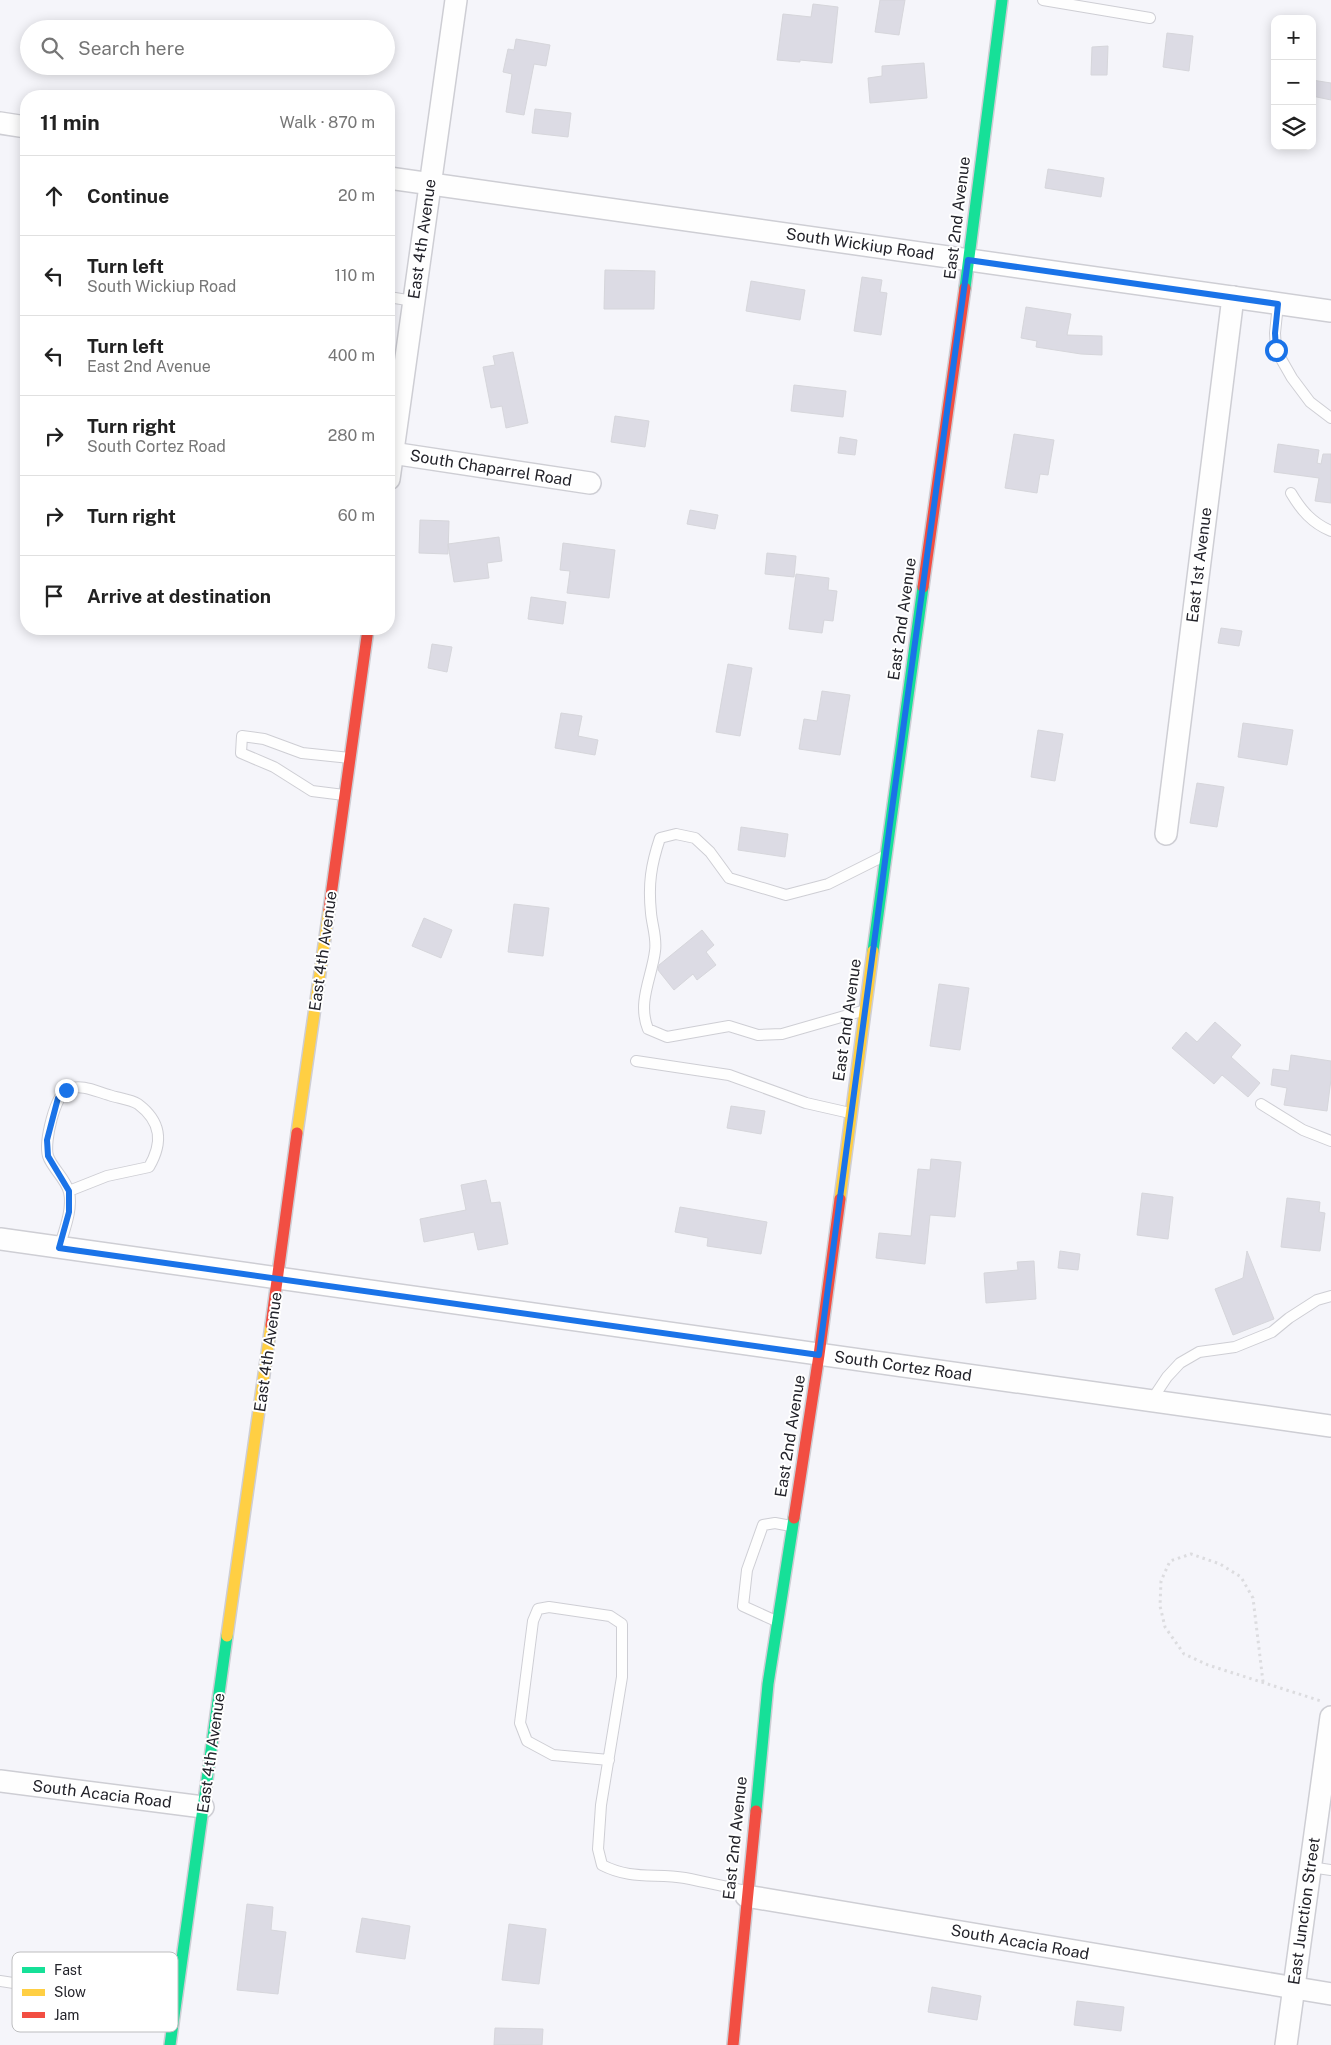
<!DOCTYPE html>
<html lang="en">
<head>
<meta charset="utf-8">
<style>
	:root { --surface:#fff; --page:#f2f2f2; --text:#222; --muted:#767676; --line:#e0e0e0 }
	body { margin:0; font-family:"Public Sans",sans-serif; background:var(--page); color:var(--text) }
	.controls { position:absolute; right:15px; top:15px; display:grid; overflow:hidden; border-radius:10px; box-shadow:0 2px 12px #0003 }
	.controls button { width:45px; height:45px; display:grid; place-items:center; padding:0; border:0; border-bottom:1px solid var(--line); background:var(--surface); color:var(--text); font:25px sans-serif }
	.stop { position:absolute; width:15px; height:15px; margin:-11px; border:4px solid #1a73e8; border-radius:50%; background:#fff }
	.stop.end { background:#1a73e8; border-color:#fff; box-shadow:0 1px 5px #0008 }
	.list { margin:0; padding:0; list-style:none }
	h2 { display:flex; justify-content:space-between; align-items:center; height:65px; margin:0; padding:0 20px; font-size:21px }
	h2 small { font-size:16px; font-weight:400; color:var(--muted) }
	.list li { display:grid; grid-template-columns:32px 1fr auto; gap:15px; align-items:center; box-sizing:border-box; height:80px; padding:0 20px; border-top:1px solid var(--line) }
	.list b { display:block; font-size:19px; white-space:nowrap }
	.list p { margin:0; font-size:16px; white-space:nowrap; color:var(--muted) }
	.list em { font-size:16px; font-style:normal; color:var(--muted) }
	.icon { flex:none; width:28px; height:28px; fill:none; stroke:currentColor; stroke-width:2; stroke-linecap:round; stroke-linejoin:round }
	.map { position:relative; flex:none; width:1331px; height:2045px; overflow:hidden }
	.search { position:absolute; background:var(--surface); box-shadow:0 2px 12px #0003; left:20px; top:20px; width:375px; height:55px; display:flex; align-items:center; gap:12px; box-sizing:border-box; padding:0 18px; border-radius:28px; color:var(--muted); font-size:19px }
	.panel { position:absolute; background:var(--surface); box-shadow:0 2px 12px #0003; left:20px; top:90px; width:375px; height:545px; border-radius:20px }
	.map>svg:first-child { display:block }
</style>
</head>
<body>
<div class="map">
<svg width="1331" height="2045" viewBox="0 0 1331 2045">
	<rect width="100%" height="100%" fill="#f5f5fa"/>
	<g fill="#dcdbe4" stroke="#d6d6db">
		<polygon points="880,0 905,0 899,35 875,32"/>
		<polygon points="813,4 838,7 832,63 800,60 800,62 777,60 783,14 811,17"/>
		<polygon points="1167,33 1193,36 1189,71 1163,67"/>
		<polygon points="516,39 550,45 546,66 534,64 524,115 506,112 512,74 503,72 508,49 514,50"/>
		<polygon points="1108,46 1107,75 1091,75 1092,47"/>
		<polygon points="924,63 927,98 870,103 868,78 882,76 882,66"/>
		<polygon points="1312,80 1331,83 1331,100 1312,96"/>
		<polygon points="535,109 571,113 568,137 532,133"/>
		<polygon points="1048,169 1104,178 1101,197 1045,188"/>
		<polygon points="605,270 655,271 654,309 604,309"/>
		<polygon points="862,277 882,280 880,292 887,293 881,335 854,331"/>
		<polygon points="751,281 805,290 800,320 746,311"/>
		<polygon points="1026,307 1071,314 1067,335 1102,336 1102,355 1081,354 1036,347 1037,341 1021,338"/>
		<polygon points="513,352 528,423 506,428 502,406 491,408 483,367 495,365 493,356"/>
		<polygon points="794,385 846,391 843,417 791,411"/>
		<polygon points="615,416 649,421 645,447 611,442"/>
		<polygon points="1014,434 1054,440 1048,475 1040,474 1037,493 1005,488"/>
		<polygon points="840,437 857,440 855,455 838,453"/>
		<polygon points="1278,444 1319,450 1317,463 1321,464 1323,454 1331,454 1331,503 1315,501 1319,478 1274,472"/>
		<polygon points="690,510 718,515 715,529 687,524"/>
		<polygon points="420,520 449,521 448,554 419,553"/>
		<polygon points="499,537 502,561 487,563 489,578 454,582 448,544"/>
		<polygon points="563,543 615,550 609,598 567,593 570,571 560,570"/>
		<polygon points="767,553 796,556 794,577 765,574"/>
		<polygon points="796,574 829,578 828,590 837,591 833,621 824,620 822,633 789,629"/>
		<polygon points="531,597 566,602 563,624 528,619"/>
		<polygon points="1221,628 1242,631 1239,646 1218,643"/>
		<polygon points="432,644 452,647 447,672 428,668"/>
		<polygon points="728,664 752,668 740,736 716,732"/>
		<polygon points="822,691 850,695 840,755 799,749 804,719 817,721"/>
		<polygon points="561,713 582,716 578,736 598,740 595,755 555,748"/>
		<polygon points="1243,723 1293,730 1287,765 1238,757"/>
		<polygon points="1038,730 1063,734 1055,781 1031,777"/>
		<polygon points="1197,783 1224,787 1217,827 1190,823"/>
		<polygon points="741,827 788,834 785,857 738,850"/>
		<polygon points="514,904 549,908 543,956 508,952"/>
		<polygon points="424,918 452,930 441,958 412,946"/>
		<polygon points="702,930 714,945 706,952 716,965 697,980 693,974 674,990 658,970 659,965"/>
		<polygon points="939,984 969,988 960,1050 930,1046"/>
		<polygon points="1215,1022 1241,1045 1231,1057 1260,1083 1248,1097 1222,1075 1214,1084 1172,1048 1186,1032 1197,1042"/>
		<polygon points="1291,1055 1331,1061 1331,1079 1327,1111 1284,1105 1287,1088 1271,1085 1273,1069 1289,1071"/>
		<polygon points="731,1106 765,1111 761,1134 727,1128"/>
		<polygon points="931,1159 961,1162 955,1217 930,1215 925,1264 876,1258 879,1233 911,1236 918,1169 930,1170"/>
		<polygon points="486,1180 491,1203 500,1202 508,1244 478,1250 474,1232 424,1242 420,1219 466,1210 461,1185"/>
		<polygon points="1142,1193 1173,1197 1168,1239 1137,1235"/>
		<polygon points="1287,1198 1320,1202 1319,1212 1325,1213 1320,1251 1281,1247"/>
		<polygon points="680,1207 767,1222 761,1254 707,1246 708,1238 675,1232"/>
		<polygon points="1060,1251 1080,1254 1078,1270 1058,1268"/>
		<polygon points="1247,1251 1274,1319 1233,1335 1215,1289 1243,1278"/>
		<polygon points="1034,1261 1036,1299 986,1303 984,1273 1018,1270 1017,1262"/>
		<polygon points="247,1904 273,1907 271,1930 286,1932 278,1994 237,1990"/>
		<polygon points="362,1918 410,1926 405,1959 356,1952"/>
		<polygon points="509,1924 546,1929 539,1984 502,1980"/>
		<polygon points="932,1987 981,1996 977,2020 928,2012"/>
		<polygon points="1077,2001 1124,2007 1121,2031 1074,2025"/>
		<polygon points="495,2028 543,2029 542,2045 494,2045"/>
	</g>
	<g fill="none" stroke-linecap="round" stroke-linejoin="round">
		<g stroke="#ceced4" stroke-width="12">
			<g id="lane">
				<polyline points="1043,0 1150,18"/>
				<polyline points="389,297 413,301"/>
				<polyline points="1278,304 1275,333 1276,350 1292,378 1310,402 1331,418"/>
				<path d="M1291,493c10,17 21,30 40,38"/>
				<polyline points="344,795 312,791 274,767 241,753 242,736 264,739 302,753 350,758"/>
				<path d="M862,1011l-80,23 -24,1 -29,-9 -62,11 -19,-8c-11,-27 4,-52 7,-78 2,-13 -3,-26 -4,-38 -3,-29 0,-48 9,-75l16,-4 19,4 15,14 19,26 57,17 42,-11 54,-27"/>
				<polyline points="636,1061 729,1075 806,1103 850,1113"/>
				<polyline points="1261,1104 1303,1130 1331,1141"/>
				<path d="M59,1248c5,-17 14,-39 10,-56 -3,-13 -17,-24 -21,-36 -4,-14 7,-62 20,-67 14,-5 27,2 41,6 8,3 21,4 29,9 24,18 25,39 11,63l-42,9 -38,15"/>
				<polyline points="1151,1401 1167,1377 1180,1363 1199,1352 1235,1347 1272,1332 1289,1318 1317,1300 1331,1296"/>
				<polyline points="776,1621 743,1606 747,1570 763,1525 775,1523 791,1526"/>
				<path d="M609,1760l-56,-5 -26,-14 -7,-18 13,-102 5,-12 11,-2 61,9 12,8v53l-21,128 -3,44 4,16c29,15 53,8 83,13 21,4 41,9 61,13"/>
				<polyline points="1310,1867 1331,1870"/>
				<polyline points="0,1981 66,1991 175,2000"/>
			</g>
		</g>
		<g stroke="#ceced4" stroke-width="24">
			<g id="street">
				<polyline points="0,123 26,127"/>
				<polyline points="389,178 1331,311"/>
				<polyline points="392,453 590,483"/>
				<polyline points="389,479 456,0"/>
				<polyline points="1166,834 1233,297"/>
				<polyline points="0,1239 1331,1426"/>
				<polyline points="0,1781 203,1807"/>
				<polyline points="746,1896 1331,1994"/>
				<polyline points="1286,2045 1331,1717"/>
			</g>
		</g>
		<g stroke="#ceced4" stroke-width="14">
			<g id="fast">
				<polyline points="965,288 1002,0"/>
				<polyline points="873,951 923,587"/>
				<polyline points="756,1811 768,1684 794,1518"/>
				<polyline points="170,2045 227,1636"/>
			</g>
		</g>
		<g stroke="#ceced4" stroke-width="14">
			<g id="slow">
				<polyline points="297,1133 329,910"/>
				<polyline points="840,1199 873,951"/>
				<polyline points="227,1636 271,1325"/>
			</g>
		</g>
		<g stroke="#ceced4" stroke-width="14">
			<g id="jam">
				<polyline points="923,587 965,288"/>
				<polyline points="329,910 368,629"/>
				<polyline points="271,1325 297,1133"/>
				<polyline points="794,1518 819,1355 840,1199"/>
				<polyline points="733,2045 756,1811"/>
			</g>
		</g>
		<polyline stroke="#dcdcdf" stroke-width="3" stroke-dasharray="2.5 4" stroke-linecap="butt" points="1263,1682 1253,1598 1241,1577 1220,1564 1191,1554 1170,1561 1161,1581 1160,1606 1165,1627 1184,1654 1208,1665 1321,1701"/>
		<use href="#lane" stroke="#fefefe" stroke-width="10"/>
		<use href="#street" stroke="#fefefe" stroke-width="21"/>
		<use href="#fast" stroke="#16e098" stroke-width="11"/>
		<use href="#slow" stroke="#ffcf43" stroke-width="11"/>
		<use href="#jam" stroke="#f24e42" stroke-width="11"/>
	</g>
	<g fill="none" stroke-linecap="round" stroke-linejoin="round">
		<polyline stroke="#1a73e8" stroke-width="6" points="66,1090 58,1098 47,1140 48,1156 69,1191 69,1212 59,1248 819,1355 892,809 968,260 1278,304 1275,333 1276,350"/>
	</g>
	<g text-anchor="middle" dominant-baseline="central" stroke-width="4" stroke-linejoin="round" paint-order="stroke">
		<g font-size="16" fill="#23232a" stroke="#fff">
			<text transform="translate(957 218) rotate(-83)">East 2nd Avenue</text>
			<text transform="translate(422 239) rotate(-82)">East 4th Avenue</text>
			<text transform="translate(860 244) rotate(8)">South Wickiup Road</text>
			<text transform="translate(491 468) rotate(9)">South Chaparrel Road</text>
			<text transform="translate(1199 565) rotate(-83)">East 1st Avenue</text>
			<text transform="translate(902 619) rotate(-82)">East 2nd Avenue</text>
			<text transform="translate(323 951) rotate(-82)">East 4th Avenue</text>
			<text transform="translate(847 1020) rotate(-82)">East 2nd Avenue</text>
			<text transform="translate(268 1352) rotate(-82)">East 4th Avenue</text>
			<text transform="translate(903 1366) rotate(8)">South Cortez Road</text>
			<text transform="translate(790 1436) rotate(-81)">East 2nd Avenue</text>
			<text transform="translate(211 1753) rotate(-82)">East 4th Avenue</text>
			<text transform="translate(102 1794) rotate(7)">South Acacia Road</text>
			<text transform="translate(735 1838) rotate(-84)">East 2nd Avenue</text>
			<text transform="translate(1304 1911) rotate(-82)">East Junction Street</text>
			<text transform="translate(1020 1942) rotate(10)">South Acacia Road</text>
		</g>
	</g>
	<rect x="12" y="1952" width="166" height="80" rx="8" fill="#fff" stroke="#bdbdbf" stroke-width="1"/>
	<rect x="22" y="1967" width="23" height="6" fill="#16e098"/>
	<rect x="22" y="1989" width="23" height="7" fill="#ffcf43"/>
	<rect x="22" y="2012" width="23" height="6" fill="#f24e42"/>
	<g font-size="14" fill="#23232a">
		<text x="54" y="1975">Fast</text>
		<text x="54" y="1997">Slow</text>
		<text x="54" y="2020">Jam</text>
	</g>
</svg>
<div class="controls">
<button>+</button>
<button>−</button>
<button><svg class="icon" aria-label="layers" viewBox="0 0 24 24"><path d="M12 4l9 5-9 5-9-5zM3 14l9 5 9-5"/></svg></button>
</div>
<div class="stop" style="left:1276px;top:350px"></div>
<div class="stop end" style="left:66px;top:1090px"></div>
<div class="search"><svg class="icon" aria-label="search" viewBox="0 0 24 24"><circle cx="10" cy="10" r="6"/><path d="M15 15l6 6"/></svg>Search here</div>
<section class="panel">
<h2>11 min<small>Walk · 870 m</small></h2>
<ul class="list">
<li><svg class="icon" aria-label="ahead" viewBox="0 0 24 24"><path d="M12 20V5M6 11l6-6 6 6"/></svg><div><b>Continue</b></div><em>20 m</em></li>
<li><svg class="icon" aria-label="left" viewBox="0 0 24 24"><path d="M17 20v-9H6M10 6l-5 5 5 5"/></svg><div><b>Turn left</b><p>South Wickiup Road</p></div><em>110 m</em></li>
<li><svg class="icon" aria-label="left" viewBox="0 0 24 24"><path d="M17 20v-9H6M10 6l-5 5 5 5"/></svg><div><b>Turn left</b><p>East 2nd Avenue</p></div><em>400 m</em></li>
<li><svg class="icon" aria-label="right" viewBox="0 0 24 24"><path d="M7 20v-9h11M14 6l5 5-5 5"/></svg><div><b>Turn right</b><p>South Cortez Road</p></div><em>280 m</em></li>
<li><svg class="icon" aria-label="right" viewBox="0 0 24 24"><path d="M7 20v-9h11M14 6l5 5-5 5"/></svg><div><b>Turn right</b></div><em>60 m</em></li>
<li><svg class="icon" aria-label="arrive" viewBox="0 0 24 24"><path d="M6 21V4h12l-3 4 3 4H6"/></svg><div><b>Arrive at destination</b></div></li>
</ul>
</section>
</div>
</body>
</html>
